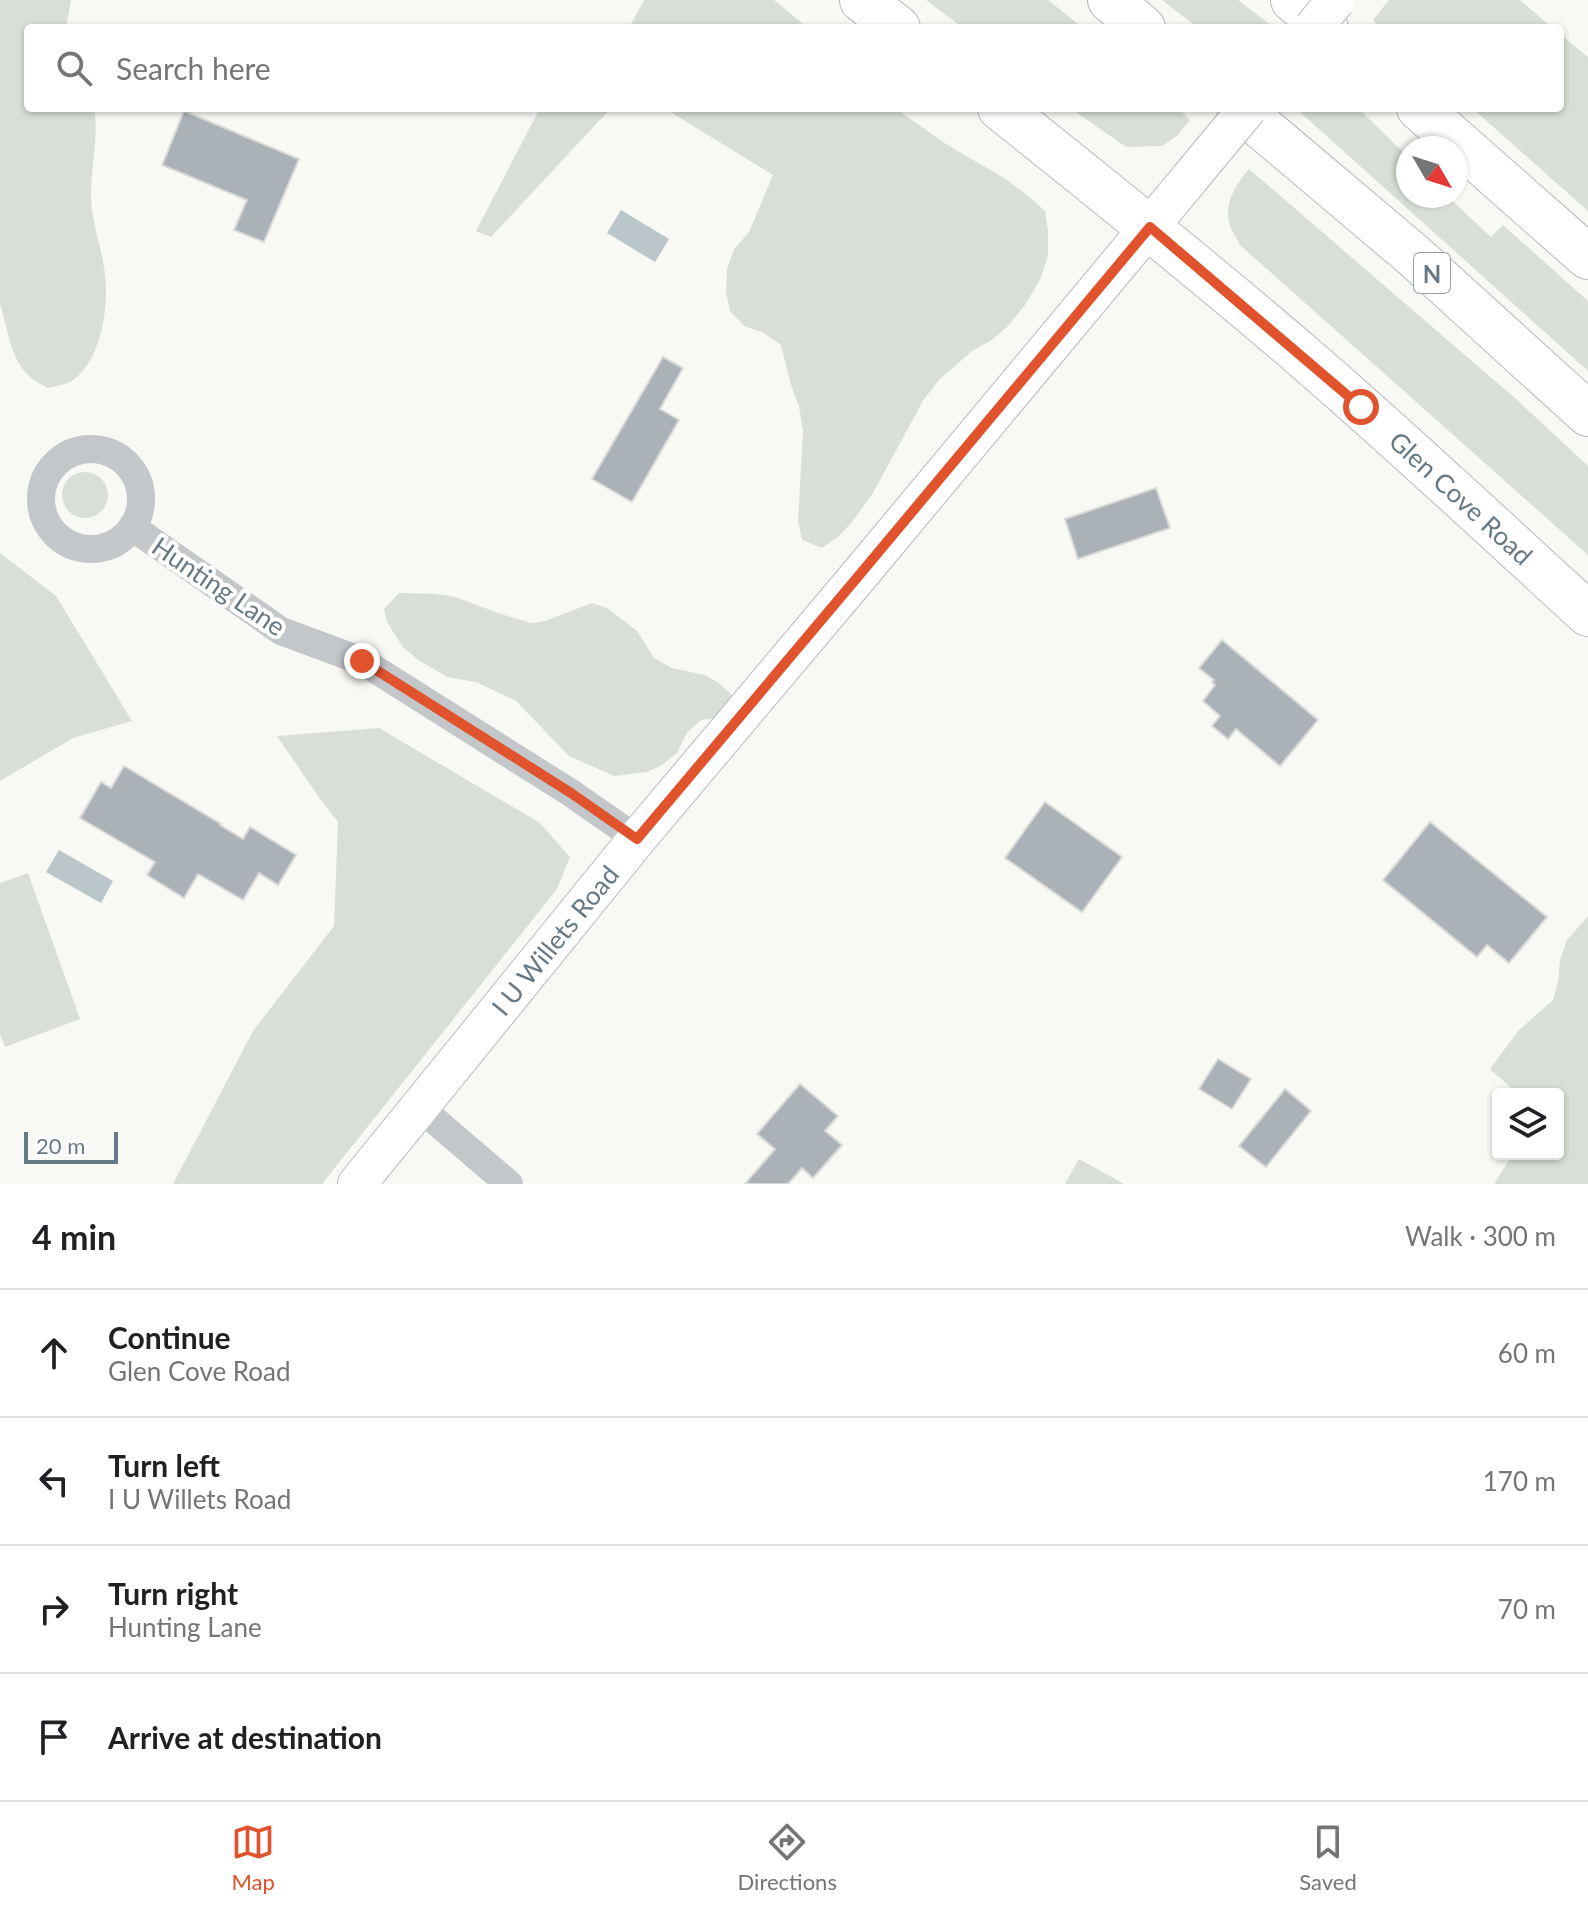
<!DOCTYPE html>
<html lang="en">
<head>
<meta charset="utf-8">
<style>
	:root { --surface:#fff; --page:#f2f2f2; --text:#202124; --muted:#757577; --line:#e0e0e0; --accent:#e0532d }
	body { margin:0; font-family:Lato,sans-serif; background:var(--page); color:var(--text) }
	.controls { position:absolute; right:24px; bottom:24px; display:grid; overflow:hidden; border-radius:8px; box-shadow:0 2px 6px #0004 }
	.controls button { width:72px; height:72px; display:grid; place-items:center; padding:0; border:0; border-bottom:2px solid var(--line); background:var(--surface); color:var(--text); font:40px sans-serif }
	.compass { position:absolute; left:1396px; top:136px; width:72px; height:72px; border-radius:50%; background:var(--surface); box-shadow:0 2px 6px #0004; rotate:129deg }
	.scale { position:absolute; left:24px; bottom:20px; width:94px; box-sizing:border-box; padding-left:8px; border:4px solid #677985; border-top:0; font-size:22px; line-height:28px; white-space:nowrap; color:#677985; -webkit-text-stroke:6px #fff; paint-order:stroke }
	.stop { position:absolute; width:24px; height:24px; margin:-18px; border:6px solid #e0532d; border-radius:50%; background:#fff }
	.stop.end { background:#e0532d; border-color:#fff; box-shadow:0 2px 8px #0008 }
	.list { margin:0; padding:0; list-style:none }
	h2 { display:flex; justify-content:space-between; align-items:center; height:104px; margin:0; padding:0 32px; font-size:34px }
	h2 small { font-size:26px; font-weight:400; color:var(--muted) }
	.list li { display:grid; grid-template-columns:52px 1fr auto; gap:24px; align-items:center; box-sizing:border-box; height:128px; padding:0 32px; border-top:2px solid var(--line) }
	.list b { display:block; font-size:30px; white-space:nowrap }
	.list p { margin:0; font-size:26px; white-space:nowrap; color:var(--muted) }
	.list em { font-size:26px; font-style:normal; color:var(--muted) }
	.icon { flex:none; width:44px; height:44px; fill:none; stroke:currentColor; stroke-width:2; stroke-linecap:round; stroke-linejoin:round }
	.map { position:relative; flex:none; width:1588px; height:1184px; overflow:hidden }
	.search { position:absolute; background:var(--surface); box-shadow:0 2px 6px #0004; left:24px; right:24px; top:24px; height:88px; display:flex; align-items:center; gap:20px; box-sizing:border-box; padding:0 28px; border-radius:8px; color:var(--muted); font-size:30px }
	.sheet { height:616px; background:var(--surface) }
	nav { display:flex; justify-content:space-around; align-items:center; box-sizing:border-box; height:112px; border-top:2px solid var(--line); background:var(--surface); font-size:22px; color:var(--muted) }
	nav a { display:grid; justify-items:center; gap:4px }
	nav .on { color:var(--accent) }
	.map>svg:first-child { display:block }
</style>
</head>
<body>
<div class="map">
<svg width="1588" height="1184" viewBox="0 0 1588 1184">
	<rect width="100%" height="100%" fill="#f8f8f5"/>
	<g fill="#d9dfd6">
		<path d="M0,0h71l-5,28h-38v80h66c5,28 -3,58 -3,86 0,25 9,49 13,73 6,34 -1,93 -32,114 -6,4 -16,5 -24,7 -5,-3 -12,-6 -17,-10 -21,-18 -23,-50 -31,-74z"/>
		<polygon points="644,0 774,0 808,28 629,28"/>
		<polygon points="926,0 1048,0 1083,28 963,28"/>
		<polygon points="1162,0 1238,0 1272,26 1270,28 1198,28"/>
		<polygon points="1389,0 1520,0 1553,28 1382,28 1373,20"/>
		<polygon points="1560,34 1588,57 1588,211 1472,108 1560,108"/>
		<polygon points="540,108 611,108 491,237 476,231"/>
		<polygon points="664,108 895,108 946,144 1004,178 1027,195 1045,211 1048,231 1048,255 1041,278 1025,305 1008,326 992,340 972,351 940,379 924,399 873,493 852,522 839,536 822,548 802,540 798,521 803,432 799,406 791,385 781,345 764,333 744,326 730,311 726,292 727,269 734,249 749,232 773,175"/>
		<polygon points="1070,108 1178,108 1190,120 1177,136 1162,146 1126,147"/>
		<polygon points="1305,108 1358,108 1408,157 1408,196 1447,196 1491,237 1503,225 1588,301 1588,371 1301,113"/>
		<path d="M1249,169l267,230 72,67v89l-348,-310c-3,-7 -9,-15 -11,-23 -5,-20 8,-39 20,-53z"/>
		<circle cx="85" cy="495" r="23"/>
		<polygon points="0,553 56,596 132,721 73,738 0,781"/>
		<polygon points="399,593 437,594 456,597 498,613 531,623 545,621 592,603 607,608 637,631 654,658 672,668 705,675 719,683 733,696 732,709 716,718 701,720 687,733 677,753 662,765 647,772 614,776 569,756 516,701 476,682 447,677 417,659 403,647 395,635 387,622 384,609"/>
		<polygon points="379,728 540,823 570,857 557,889 322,1184 173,1184 253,1031 334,926 338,822 320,799 277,736"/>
		<polygon points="28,873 80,1019 5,1047 0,1034 0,883"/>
		<polygon points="1588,916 1588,1184 1494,1184 1513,1154 1558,1154 1558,1094 1518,1094 1490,1069 1518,1031 1553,1000 1558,982 1560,960 1567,940"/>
		<polygon points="1079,1159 1124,1184 1065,1184"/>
	</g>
	<g fill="#bac6c9">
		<polygon points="621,210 669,239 655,262 607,233"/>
		<polygon points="59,850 113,881 101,903 46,872"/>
	</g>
	<g fill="#aab2b7" stroke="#d9d9d7" stroke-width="2">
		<polygon points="184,111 299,159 264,242 234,230 247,200 162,165"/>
		<polygon points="663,357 683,368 660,409 679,420 632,502 592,479"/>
		<polygon points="1156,488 1170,528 1078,559 1065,519"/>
		<polygon points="1222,640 1318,720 1280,766 1236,729 1228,739 1212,726 1220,716 1203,701 1215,685 1212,682 1214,680 1199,668"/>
		<polygon points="124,766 221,824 220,825 243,839 250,827 296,855 278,885 259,873 243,900 198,874 184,898 147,875 155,862 80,818 101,782 111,788"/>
		<polygon points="1045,802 1122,857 1082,912 1005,858"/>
		<polygon points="1430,822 1547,917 1509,963 1487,945 1477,957 1383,880"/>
		<polygon points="1218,1059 1251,1079 1232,1109 1199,1089"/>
		<polygon points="800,1084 838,1116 825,1131 842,1145 813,1178 802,1168 788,1184 745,1184 775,1149 757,1134"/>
		<polygon points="1285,1089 1311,1111 1266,1167 1239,1146"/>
	</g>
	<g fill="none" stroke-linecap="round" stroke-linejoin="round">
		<g stroke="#b5bbbf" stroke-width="40">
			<g id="secondary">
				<path id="s1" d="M357,1184l280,-345 224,-266 329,-395"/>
			</g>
		</g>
		<g stroke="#b6bbbe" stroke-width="46">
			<g id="primary">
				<polyline points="862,0 898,28"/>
				<path id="s2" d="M1000,108c103,82 205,164 305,250 96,83 189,170 283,256"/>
			</g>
		</g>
		<g stroke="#b6babc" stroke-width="46">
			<g id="highway">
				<polyline points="1110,0 1143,28"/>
				<polyline points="1293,0 1326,28"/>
				<polyline points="1239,108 1413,255 1588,414"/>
				<polyline points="1419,108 1588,257"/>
			</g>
		</g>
		<g stroke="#c3c7ca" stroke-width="28">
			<circle cx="91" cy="499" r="50"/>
			<polyline points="132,527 281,631 362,661 571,793 637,839"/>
			<polyline points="419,1107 509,1184"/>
		</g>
		<use href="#secondary" stroke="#fff" stroke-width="38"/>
		<use href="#primary" stroke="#fff" stroke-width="44"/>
		<use href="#highway" stroke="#fff" stroke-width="44"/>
		<g stroke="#b5bbbf" stroke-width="40" stroke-linecap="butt">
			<g id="secondary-bridge">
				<polyline points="1313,28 1336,0"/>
				<polyline points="1190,178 1248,108"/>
			</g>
		</g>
		<use href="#secondary-bridge" stroke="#fff" stroke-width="38"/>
	</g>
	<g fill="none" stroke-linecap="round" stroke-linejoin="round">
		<polyline stroke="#e0532d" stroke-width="10" points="362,661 571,793 637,839 861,573 1150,227 1361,407"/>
	</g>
	<g text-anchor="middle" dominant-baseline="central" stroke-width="8" stroke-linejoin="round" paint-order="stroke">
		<rect fill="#fff" stroke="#95a1aa" stroke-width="2" x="1414" y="253" width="36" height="40" rx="6"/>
		<g font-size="24" font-weight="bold" fill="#677985">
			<text x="1432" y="273">N</text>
		</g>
		<g font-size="26" fill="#677985" stroke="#fff">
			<text stroke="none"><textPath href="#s2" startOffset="604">Glen Cove Road</textPath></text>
			<text transform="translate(219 586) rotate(34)">Hunting Lane</text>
			<text stroke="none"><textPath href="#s1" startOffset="314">I U Willets Road</textPath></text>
		</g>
	</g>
</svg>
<div class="controls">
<button><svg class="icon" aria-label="layers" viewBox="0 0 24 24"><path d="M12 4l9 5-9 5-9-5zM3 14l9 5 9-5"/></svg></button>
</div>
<svg class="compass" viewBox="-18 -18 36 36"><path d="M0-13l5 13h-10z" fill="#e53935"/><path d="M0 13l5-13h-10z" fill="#757577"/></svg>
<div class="scale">20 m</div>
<div class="stop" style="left:1361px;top:407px"></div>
<div class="stop end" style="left:362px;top:661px"></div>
<div class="search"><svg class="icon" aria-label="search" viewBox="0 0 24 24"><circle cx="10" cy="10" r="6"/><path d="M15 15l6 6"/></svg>Search here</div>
</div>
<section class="sheet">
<h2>4 min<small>Walk · 300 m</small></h2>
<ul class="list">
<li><svg class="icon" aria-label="ahead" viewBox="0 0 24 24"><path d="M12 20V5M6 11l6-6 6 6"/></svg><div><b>Continue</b><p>Glen Cove Road</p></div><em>60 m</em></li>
<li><svg class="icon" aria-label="left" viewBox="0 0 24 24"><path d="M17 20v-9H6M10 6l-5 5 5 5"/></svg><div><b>Turn left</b><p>I U Willets Road</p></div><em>170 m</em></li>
<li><svg class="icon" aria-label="right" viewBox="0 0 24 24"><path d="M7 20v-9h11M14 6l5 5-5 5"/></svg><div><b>Turn right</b><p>Hunting Lane</p></div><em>70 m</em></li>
<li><svg class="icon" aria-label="arrive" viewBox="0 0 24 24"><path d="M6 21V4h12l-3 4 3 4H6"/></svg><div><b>Arrive at destination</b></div></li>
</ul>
</section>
<nav>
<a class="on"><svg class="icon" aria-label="map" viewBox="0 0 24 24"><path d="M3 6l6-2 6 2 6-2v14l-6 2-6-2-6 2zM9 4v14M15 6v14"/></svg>Map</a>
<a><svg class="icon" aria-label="directions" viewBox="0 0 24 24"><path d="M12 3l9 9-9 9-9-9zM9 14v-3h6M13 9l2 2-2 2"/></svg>Directions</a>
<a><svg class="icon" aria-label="saved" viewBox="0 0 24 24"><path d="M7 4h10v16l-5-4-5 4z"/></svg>Saved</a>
</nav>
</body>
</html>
